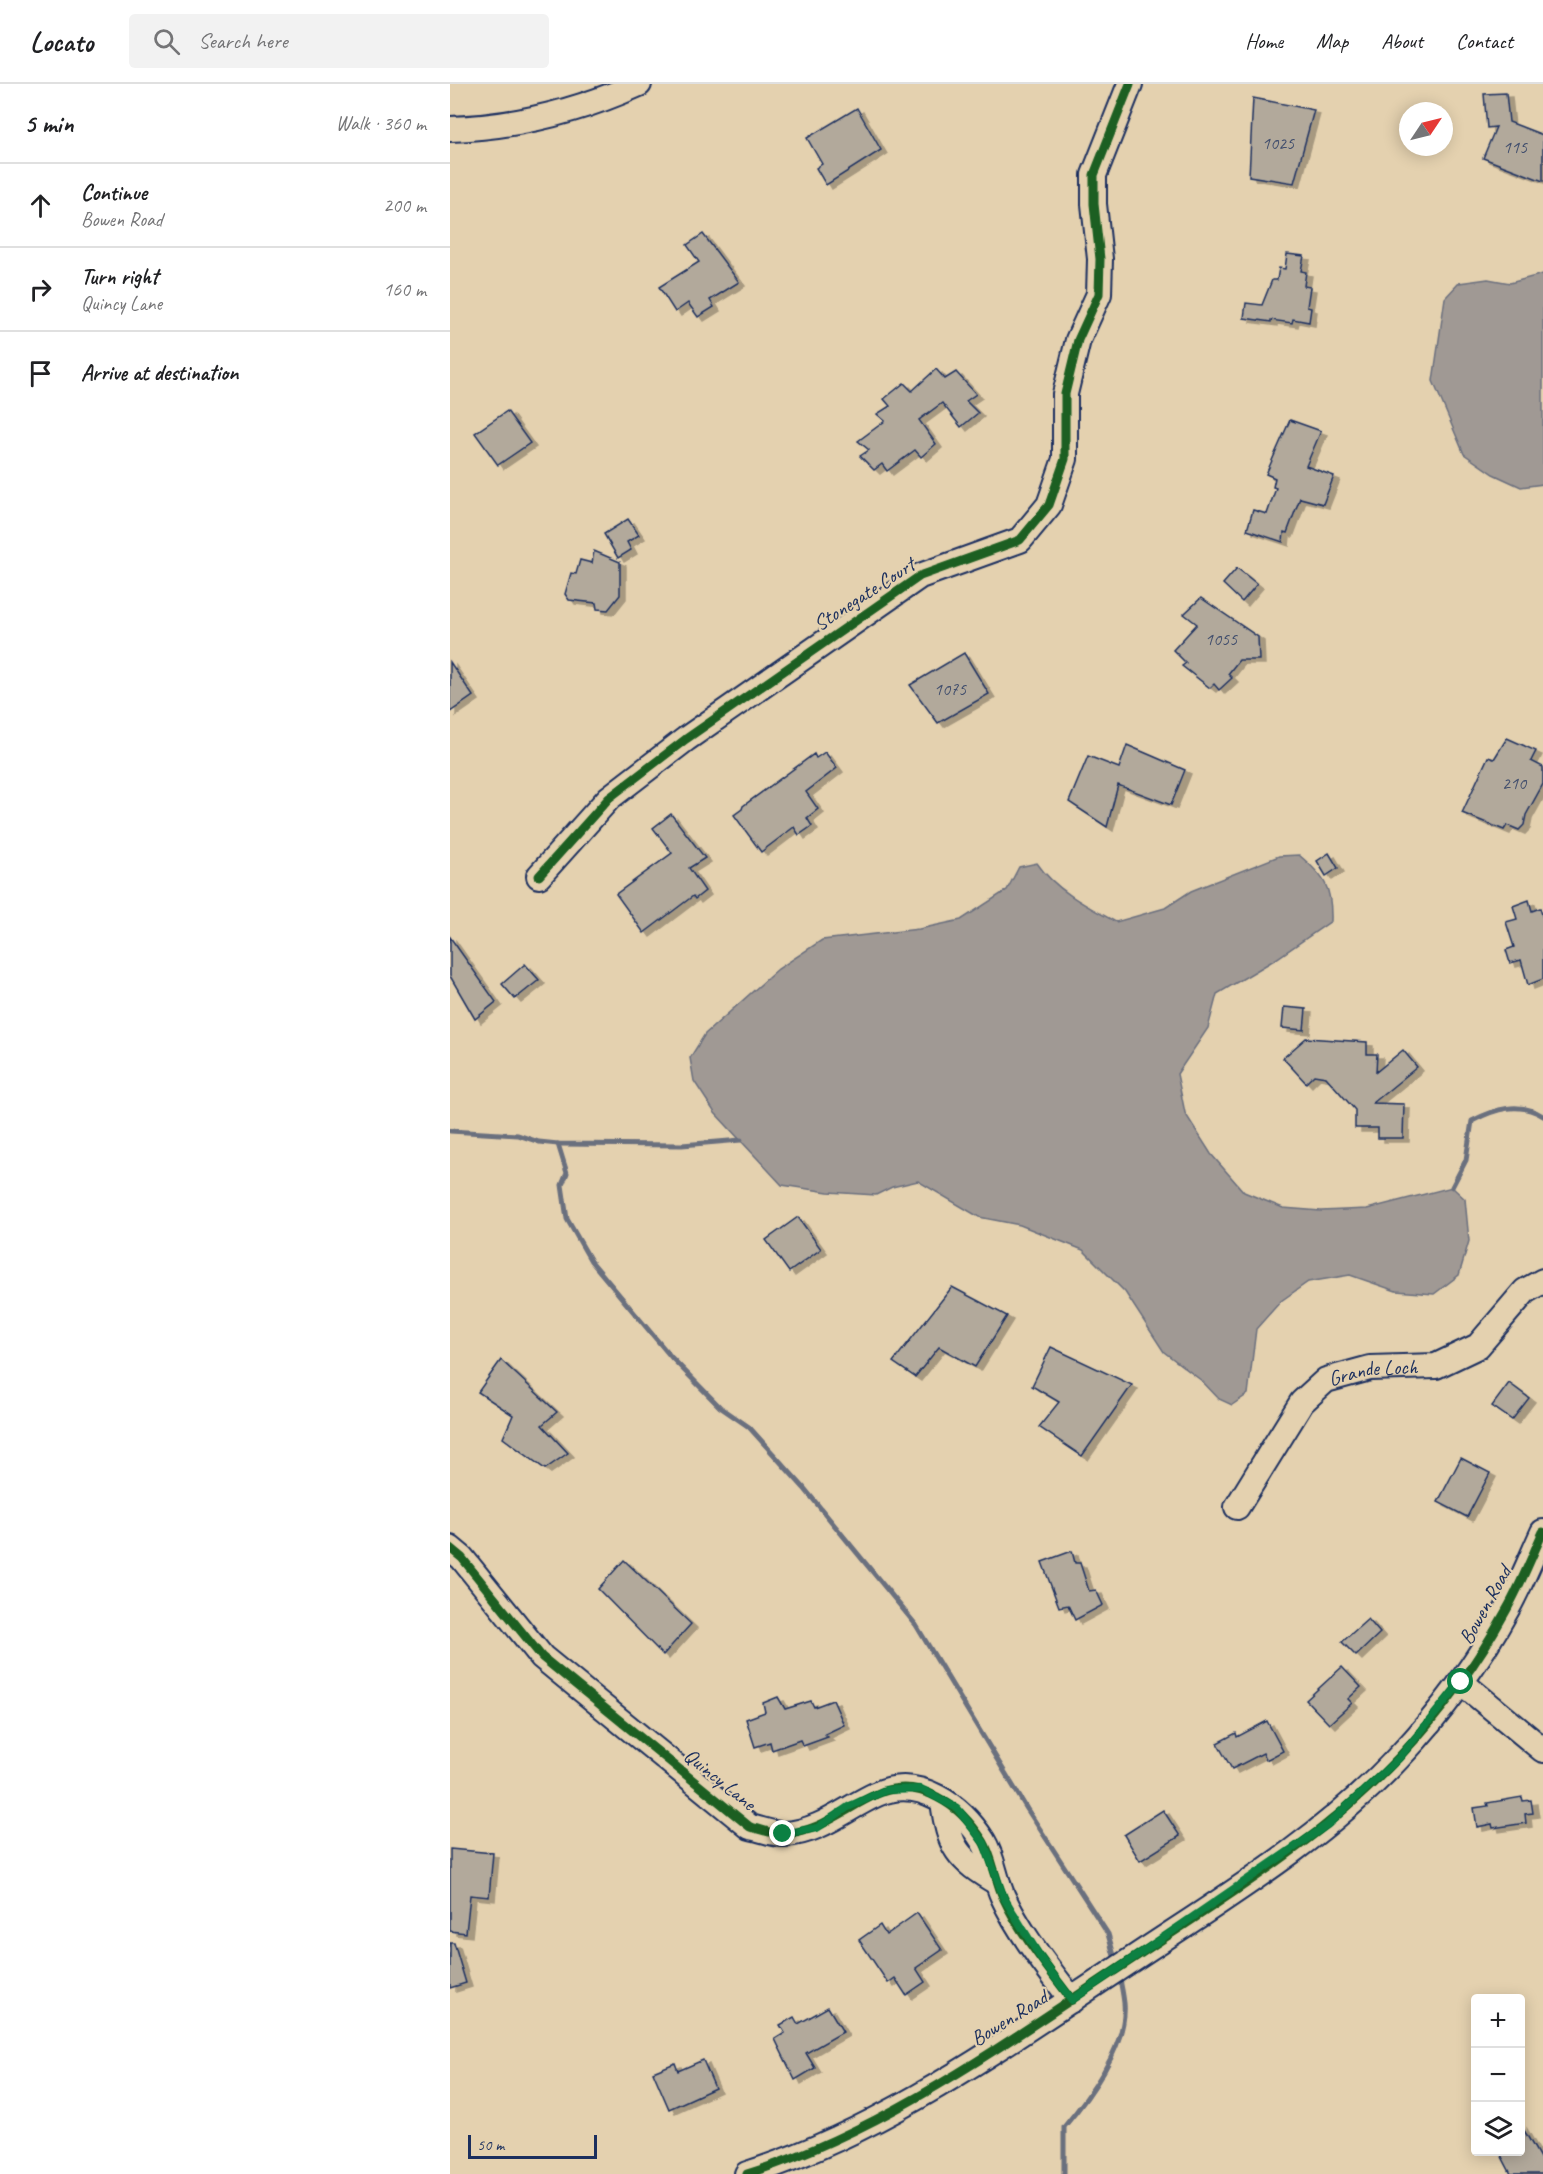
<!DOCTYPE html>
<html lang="en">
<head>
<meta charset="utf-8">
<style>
	:root { --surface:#fff; --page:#f2f2f2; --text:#202124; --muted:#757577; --line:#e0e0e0 }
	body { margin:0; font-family:Caveat,sans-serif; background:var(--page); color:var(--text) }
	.controls { position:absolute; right:18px; bottom:18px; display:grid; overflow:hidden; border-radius:6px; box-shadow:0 3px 15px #0003 }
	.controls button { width:54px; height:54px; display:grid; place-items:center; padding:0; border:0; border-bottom:2px solid var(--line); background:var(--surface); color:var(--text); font:30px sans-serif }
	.compass { position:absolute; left:949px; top:18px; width:54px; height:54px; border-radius:50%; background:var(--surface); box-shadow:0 3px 15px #0003; rotate:55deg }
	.scale { position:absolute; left:18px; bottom:15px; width:129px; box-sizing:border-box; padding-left:6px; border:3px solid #1b2f5e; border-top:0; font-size:16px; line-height:21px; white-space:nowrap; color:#1b2f5e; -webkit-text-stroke:4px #e4d1af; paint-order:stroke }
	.stop { position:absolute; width:18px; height:18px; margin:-14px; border:4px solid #0b8043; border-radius:50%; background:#fff }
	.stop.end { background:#0b8043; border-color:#fff; box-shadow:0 2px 6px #0008 }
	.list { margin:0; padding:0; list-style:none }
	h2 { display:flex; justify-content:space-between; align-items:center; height:78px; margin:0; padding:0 24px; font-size:26px }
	h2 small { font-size:20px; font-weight:400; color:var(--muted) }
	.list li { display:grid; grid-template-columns:39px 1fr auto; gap:18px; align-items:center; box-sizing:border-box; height:84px; padding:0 24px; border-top:2px solid var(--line) }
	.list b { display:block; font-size:22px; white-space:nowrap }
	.list p { margin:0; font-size:20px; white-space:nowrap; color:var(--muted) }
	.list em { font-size:20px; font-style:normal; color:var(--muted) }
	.icon { flex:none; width:33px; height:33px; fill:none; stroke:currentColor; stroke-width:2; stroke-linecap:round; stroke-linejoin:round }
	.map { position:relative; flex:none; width:1093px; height:2090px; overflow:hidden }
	header { display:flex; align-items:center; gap:36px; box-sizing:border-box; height:84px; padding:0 30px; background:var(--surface); border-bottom:2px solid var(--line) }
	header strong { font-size:28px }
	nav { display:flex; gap:33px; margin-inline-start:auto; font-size:21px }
	.search { width:420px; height:54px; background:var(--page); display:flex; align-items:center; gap:15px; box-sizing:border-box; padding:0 21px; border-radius:6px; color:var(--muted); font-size:22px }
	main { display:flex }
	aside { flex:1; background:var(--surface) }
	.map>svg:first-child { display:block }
</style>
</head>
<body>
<header>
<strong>Locato</strong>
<div class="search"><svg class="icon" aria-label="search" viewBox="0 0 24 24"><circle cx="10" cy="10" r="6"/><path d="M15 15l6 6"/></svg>Search here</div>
<nav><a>Home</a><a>Map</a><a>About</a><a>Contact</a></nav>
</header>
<main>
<aside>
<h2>5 min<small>Walk · 360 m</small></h2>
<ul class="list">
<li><svg class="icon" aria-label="ahead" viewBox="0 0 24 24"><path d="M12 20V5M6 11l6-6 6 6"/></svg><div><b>Continue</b><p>Bowen Road</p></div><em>200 m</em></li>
<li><svg class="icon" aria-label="right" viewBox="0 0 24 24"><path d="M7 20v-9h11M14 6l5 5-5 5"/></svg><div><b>Turn right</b><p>Quincy Lane</p></div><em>160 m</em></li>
<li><svg class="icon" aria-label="arrive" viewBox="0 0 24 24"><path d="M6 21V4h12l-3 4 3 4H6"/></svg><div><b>Arrive at destination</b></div></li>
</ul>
</aside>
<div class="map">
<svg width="1093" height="2090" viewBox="0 0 1093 2090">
	<defs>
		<filter id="shadow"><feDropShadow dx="6" dy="4" stdDeviation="0" flood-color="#0004"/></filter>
	</defs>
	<rect width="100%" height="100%" fill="#e4d1af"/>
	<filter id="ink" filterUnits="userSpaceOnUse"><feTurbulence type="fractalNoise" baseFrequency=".0167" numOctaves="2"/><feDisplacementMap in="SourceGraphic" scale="12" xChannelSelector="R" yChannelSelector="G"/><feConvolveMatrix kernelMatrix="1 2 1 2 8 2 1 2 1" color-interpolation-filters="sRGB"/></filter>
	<g filter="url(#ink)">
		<g fill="#a09994" stroke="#6b6f7e" stroke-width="1.5">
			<polygon points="1093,190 1093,400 1071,403 1043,390 1014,370 983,297 995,214 1009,199 1038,195 1060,199"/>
			<path d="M849,771c26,22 33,32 32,66l-55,38 -59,35 -9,34 -31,46 8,39 26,41 33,38 39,16 38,3 46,-2 85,-22 13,12 4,42 -10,34 -25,19 -38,-3 -46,-16 -42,7 -27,19 -25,28 -8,65 -16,11 -13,-6 -17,-18 -38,-29 -39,-60 -42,-42 -63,-25 -41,-8 -61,-36 -26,6 -16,8 -48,-3 -46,-7 -67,-72 -21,-32 -4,-23 15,-24 73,-65 44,-29 97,-11 42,-9 46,-30 12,-23 18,-4c18,27 51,44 79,59l49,-14 26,-17 88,-35z"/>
		</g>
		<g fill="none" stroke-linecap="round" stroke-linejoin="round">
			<g stroke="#6b6f7e" stroke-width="5">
				<polyline points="0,1047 68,1051 89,1058 108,1060 232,1061 291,1056"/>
				<polyline points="108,1060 117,1089 112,1101 117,1135 141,1177 222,1274 270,1323 299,1343 354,1404 466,1541 577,1725 658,1850 666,1879"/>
				<path d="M1002,1103l14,-27 6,-39c23,-12 47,-20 71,-5"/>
				<path d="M614,2090v-47c25,-30 64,-82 60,-124 -1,-9 -3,-19 -5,-28"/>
			</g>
		</g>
		<g fill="#b2a99b" stroke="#1b2f5e" stroke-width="1.5" filter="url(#shadow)">
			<polygon points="1056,9 1059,38 1093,51 1093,97 1033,74 1046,43 1037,44 1034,10"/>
			<polygon points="803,14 864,26 844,99 799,92"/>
			<polygon points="407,24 431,66 376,101 366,84 372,80 357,54"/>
			<polygon points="253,150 289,198 260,216 264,223 248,233 238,219 225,228 209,203 249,178 237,161"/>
			<polygon points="837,170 854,172 851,187 856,188 854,202 860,203 857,223 861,224 859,238 843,235 842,239 821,236 821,238 794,234 796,219 812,221 822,196 827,196 829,184 835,185"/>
			<polygon points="486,285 495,295 506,288 526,310 516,317 528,329 511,343 492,319 469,336 486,360 471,373 465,366 437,387 432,380 424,386 410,372 419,366 408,357 435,337 427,330 440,322 434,315 454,299 462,307"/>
			<polygon points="57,327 80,359 48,381 25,349"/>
			<polygon points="840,336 871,347 856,382 884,392 873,420 850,414 837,449 834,448 833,458 797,446 803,426 817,430 826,404 823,403 825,394 816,390"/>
			<polygon points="178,435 189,451 177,458 181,466 168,474 154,450"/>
			<polygon points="144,467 170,478 170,511 158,526 147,525 146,519 119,516 115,510 121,489 126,490 130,476 142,479"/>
			<polygon points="787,484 807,500 792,518 773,500"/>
			<polygon points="751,514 808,553 809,576 789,576 778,590 782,594 769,606 764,600 760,604 732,582 736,579 723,566 747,540 734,530"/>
			<polygon points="514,569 539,610 488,639 460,601"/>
			<polygon points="0,578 23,612 0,628"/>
			<polygon points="1057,654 1086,667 1081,677 1093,683 1093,700 1076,731 1074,741 1069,746 1057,741 1054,746 1012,729 1038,673 1044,675"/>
			<polygon points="677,661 735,686 721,721 668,701 657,743 619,718 638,672 669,684"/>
			<polygon points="375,668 387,684 356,708 368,725 357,734 362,742 349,751 344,743 311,768 284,731 292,725 293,722 364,670 366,674"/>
			<polygon points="221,730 255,774 239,784 255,807 245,815 243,812 194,849 166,810 222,769 203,744"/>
			<polygon points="879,769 888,784 876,792 867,777"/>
			<polygon points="1079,816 1082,827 1090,824 1093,834 1093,895 1078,901 1071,876 1060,879 1056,866 1064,863 1056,838 1067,835 1063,822"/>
			<polygon points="0,853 46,918 25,935 0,892"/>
			<polygon points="75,880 89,896 65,915 52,900"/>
			<polygon points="834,923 856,925 854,946 832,944"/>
			<polygon points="856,954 917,958 917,970 927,970 926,988 953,966 967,983 923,1019 954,1020 953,1054 928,1054 928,1044 905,1044 905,1026 876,993 864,991 856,999 833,974"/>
			<polygon points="348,1133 371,1165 339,1188 316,1156"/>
			<polygon points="502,1203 557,1232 525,1283 489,1263 465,1293 443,1278"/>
			<polygon points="601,1263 682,1301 632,1372 589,1343 609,1318 582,1302"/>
			<polygon points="51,1276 107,1328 92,1341 118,1369 95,1385 53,1354 63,1331 28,1308"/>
			<polygon points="1059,1299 1079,1314 1062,1336 1042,1322"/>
			<polygon points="1011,1374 1040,1389 1017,1433 988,1418"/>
			<polygon points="622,1467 625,1479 630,1479 639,1507 646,1506 653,1521 625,1536 618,1521 609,1523 592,1478"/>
			<polygon points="174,1476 241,1540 213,1571 148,1505"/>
			<polygon points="918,1535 930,1549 906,1572 892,1558"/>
			<polygon points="892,1583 911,1603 898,1615 902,1619 879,1640 856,1616"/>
			<polygon points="328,1613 335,1625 361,1617 364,1623 383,1616 394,1641 375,1650 378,1653 353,1662 350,1656 322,1666 320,1658 305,1663 296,1635 315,1628 313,1619"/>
			<polygon points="817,1637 833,1667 816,1676 813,1669 782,1685 767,1659 786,1649 787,1653"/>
			<polygon points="1072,1713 1073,1717 1081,1716 1083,1729 1075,1730 1076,1739 1043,1744 1042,1740 1027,1743 1024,1724 1038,1722 1037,1719"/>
			<polygon points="713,1726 730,1752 690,1777 674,1751"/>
			<polygon points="0,1765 43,1769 39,1813 20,1811 16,1849 0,1847"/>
			<polygon points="467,1829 492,1866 466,1884 475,1898 456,1911 445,1894 438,1899 409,1856 430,1841 436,1851"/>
			<polygon points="0,1859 4,1859 16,1899 0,1904"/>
			<polygon points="378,1923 393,1948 356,1969 365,1984 345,1996 325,1955 335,1949 330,1941 344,1933 348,1940"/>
			<polygon points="253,1976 265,2004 219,2025 203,1988 225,1979 228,1987"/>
			<polygon points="1071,2041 1093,2079 1093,2090 1061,2090 1049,2067 1071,2067"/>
		</g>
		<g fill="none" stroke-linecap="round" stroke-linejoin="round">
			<g stroke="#1b2f5e" stroke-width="28">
				<g id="minor">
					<path d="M0,45c65,-2 129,-18 189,-45"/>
					<polyline points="89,792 159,714 236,655 470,492 570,456 599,421 615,375 615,310 628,256 649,210 650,175 644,120 644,91 680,0"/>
					<path id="s1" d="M787,1423l65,-105 24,-22 44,-12 66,-2 42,-20 47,-55 18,-10"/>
					<path d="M0,1464l12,10 80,99 208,170c11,2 24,8 35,7 35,-2 61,-26 92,-40 42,-19 84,12 106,47 10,16 12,39 20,56 17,37 45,71 69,103"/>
					<polyline points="1011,1598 1093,1666"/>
					<path d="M493,1717c6,47 14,58 55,82"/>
					<path d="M297,2090c140,-44 262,-134 384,-214 93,-62 192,-121 268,-203 42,-44 79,-95 108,-148 14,-25 24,-51 36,-77"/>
				</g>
			</g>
			<use href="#minor" stroke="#e4d1af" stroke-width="24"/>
			<g stroke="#e4d1af" stroke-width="13">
				<g id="cycleway">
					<polyline points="89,792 159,714 236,655 470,492 570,456 599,421 615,375 615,310 628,256 649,210 650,175 644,120 644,91 680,0"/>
					<path d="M0,1464l12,10 80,99 208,170c11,2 24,8 35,7 35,-2 61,-26 92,-40 42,-19 84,12 106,47 10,16 12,39 20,56 17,37 45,71 69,103"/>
					<path d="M297,2090c140,-44 262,-134 384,-214 93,-62 192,-121 268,-203 42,-44 79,-95 108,-148 14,-25 24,-51 36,-77"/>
				</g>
			</g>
			<use href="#cycleway" stroke="#1b5e20" stroke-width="9"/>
		</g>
	</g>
	<g fill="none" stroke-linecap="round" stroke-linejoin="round" filter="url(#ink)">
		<polyline stroke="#0b8043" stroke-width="8" points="333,1750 367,1744 398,1723 436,1706 471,1705 507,1724 534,1759 554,1814 592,1876 622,1916 877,1741 949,1674 1011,1598"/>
	</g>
	<g text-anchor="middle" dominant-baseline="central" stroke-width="4.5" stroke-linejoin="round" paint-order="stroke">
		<g font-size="18" fill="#414e6d">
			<text x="828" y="59">1025</text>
			<text x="1065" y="63">115</text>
			<text x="771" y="555">1055</text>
			<text x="500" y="605">1075</text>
			<text x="1064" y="699">210</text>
		</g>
		<g font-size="21" fill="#1b2f5e" stroke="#e4d1af">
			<text transform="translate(414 510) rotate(-33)">Stonegate Court</text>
			<text stroke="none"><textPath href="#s1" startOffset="204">Grande Loch</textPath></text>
			<text transform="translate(1035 1521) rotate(-61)">Bowen Road</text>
			<text transform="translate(270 1695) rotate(39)">Quincy Lane</text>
			<text transform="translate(559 1934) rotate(-32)">Bowen Road</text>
		</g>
	</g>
</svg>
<div class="controls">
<button>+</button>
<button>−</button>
<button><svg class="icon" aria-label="layers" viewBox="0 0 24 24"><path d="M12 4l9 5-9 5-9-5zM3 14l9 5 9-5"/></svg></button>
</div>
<svg class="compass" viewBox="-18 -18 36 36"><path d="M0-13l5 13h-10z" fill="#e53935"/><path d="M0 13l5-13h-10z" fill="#757577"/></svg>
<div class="scale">50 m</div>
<div class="stop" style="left:1011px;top:1598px"></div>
<div class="stop end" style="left:333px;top:1750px"></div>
</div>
</main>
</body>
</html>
